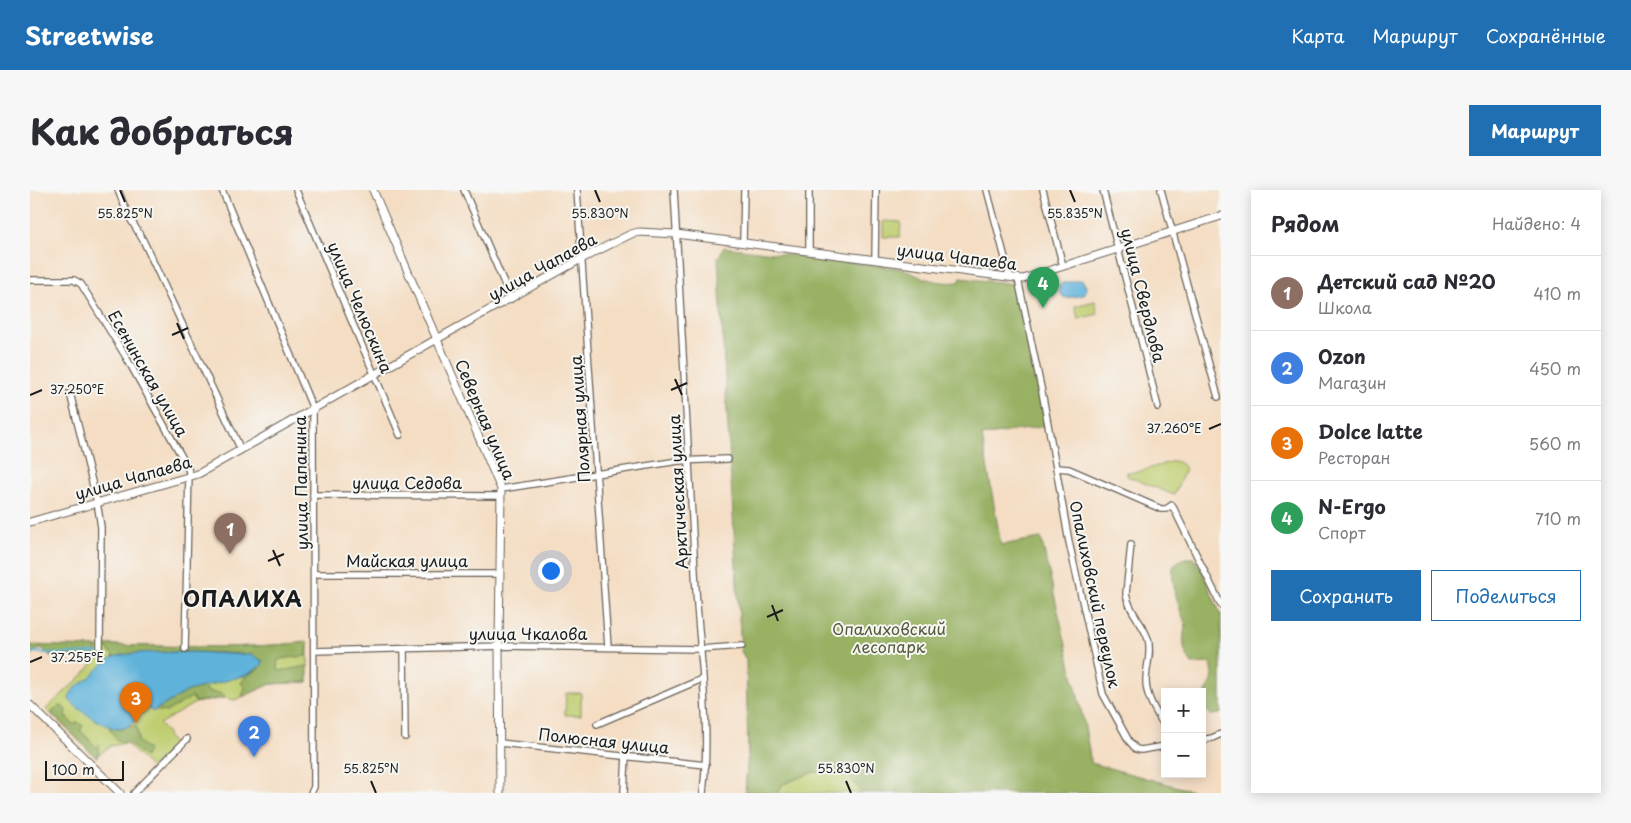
<!DOCTYPE html>
<html lang="ru">
<head>
<meta charset="utf-8">
<style>
	:root { --surface:#fff; --page:#f7f7f7; --text:#2b2b33; --muted:#7c7c81; --line:#e1e1e2; --accent:#1f6fb2 }
	body { margin:0; font-family:"Playpen Sans",sans-serif; background:var(--page); color:var(--text) }
	.controls { position:absolute; right:15px; bottom:15px; display:grid; overflow:hidden; border-radius:0px; box-shadow:0 2px 12px #0003 }
	.controls button { width:45px; height:45px; display:grid; place-items:center; padding:0; border:0; border-bottom:1px solid var(--line); background:var(--surface); color:var(--text); font:25px sans-serif }
	.scale { position:absolute; left:15px; bottom:12px; width:79px; box-sizing:border-box; padding-left:5px; border:2px solid #1c1c1c; border-top:0; font-size:14px; line-height:18px; white-space:nowrap; color:#1c1c1c; -webkit-text-stroke:4px #f6f6f2; paint-order:stroke }
	.you { position:absolute; left:520px; top:380px; width:18px; height:18px; margin:-12px; border:4px solid #fff; border-radius:50%; background:#1a73e8; box-shadow:0 0 0 8px #1a73e833 }
	.badge { display:grid; place-items:center; width:32px; height:32px; border-radius:50%; background:var(--accent); color:#fff; font-size:16px; font-weight:700 }
	.pin { position:absolute; translate:-50% -41px; filter:drop-shadow(0 1px 2px #0008) }
	.pin::after { content:''; position:absolute; top:26px; width:18px; height:15px; background:inherit; clip-path:polygon(0 0,100% 0,50% 100%) }
	.list { margin:0; padding:0; list-style:none }
	h2 { display:flex; justify-content:space-between; align-items:center; height:65px; margin:0; padding:0 20px; font-size:21px }
	h2 small { font-size:16px; font-weight:400; color:var(--muted) }
	.list li { display:grid; grid-template-columns:32px 1fr auto; gap:15px; align-items:center; box-sizing:border-box; height:75px; padding:0 20px; border-top:1px solid var(--line) }
	.list b { display:block; font-size:19px; white-space:nowrap }
	.list p { margin:0; font-size:16px; white-space:nowrap; color:var(--muted) }
	.list em { font-size:16px; font-style:normal; color:var(--muted) }
	.actions { display:flex; gap:10px; padding:15px 20px }
	.actions a { flex:1; padding:11px 0; border:1px solid var(--accent); border-radius:0px; text-align:center; font-size:18px; color:var(--accent) }
	.actions .main { background:var(--accent); color:#fff }
	.map { position:relative; flex:none; width:1191px; height:603px; overflow:hidden; border-radius:0px }
	header { display:flex; align-items:center; gap:30px; box-sizing:border-box; height:70px; padding:0 25px; background:var(--accent); color:#fff }
	header strong { font-size:24px }
	nav { display:flex; gap:28px; margin-inline-start:auto; font-size:18px }
	.intro { display:flex; align-items:center; justify-content:space-between; box-sizing:border-box; height:120px; padding:0 30px }
	h1 { margin:0; font-size:35px }
	.button { padding:12px 22px; border-radius:0px; background:var(--accent); color:#fff; font-size:18px; font-weight:700 }
	main { display:flex; gap:30px; padding:0 30px }
	aside { flex:1; background:var(--surface); border-radius:0px; box-shadow:0 2px 12px #0003 }
	.map>svg:first-child { display:block }
</style>
</head>
<body>
<header>
<strong>Streetwise</strong>
<nav><a>Карта</a><a>Маршрут</a><a>Сохранённые</a></nav>
</header>
<div class="intro"><h1>Как добраться</h1><a class="button">Маршрут</a></div>
<main>
<div class="map">
<svg width="1191" height="603" viewBox="0 0 1191 603">
	<rect width="100%" height="100%" fill="#f6f6f2"/>
	<filter id="ink" filterUnits="userSpaceOnUse"><feTurbulence type="fractalNoise" baseFrequency=".02" numOctaves="2"/><feDisplacementMap in="SourceGraphic" scale="10" xChannelSelector="R" yChannelSelector="G"/><feConvolveMatrix kernelMatrix="1 2 1 2 8 2 1 2 1" color-interpolation-filters="sRGB"/></filter>
	<filter id="wash" filterUnits="userSpaceOnUse"><feTurbulence type="fractalNoise" baseFrequency=".0096" numOctaves="4" result="noise"/><feDisplacementMap in="SourceGraphic" scale="20" xChannelSelector="R" yChannelSelector="G"/><feGaussianBlur stdDeviation="1.12" result="paint"/><feColorMatrix in="noise" values="0 0 0 0 0 0 0 0 0 0 0 0 0 0 0 0 0 1.4 0 .05"/><feComposite in="paint" operator="in"/></filter>
	<g filter="url(#wash)">
		<rect width="100%" height="100%" fill="#f4ddc3"/>
		<g fill="#c0ce71" stroke="#6e7546">
			<polygon points="853,31 871,32 870,47 853,47"/>
			<polygon points="1065,111 1068,124 1048,129 1045,116"/>
			<path d="M1143,271c7,1 10,3 12,9l-11,25 -47,-19v-4h11z"/>
			<path d="M278,452v40l-37,2 -36,16 -11,-2 -29,5 -36,21 8,8v4l8,9 -24,23 -25,-25 -16,3 -14,11 -50,-48 39,-36 9,-12 3,-14 7,-2c68,1 136,5 204,-3z"/>
			<polygon points="536,503 551,503 551,525 535,525"/>
			<polygon points="783,582 813,583 820,587 832,603 747,603 753,594"/>
		</g>
		<g fill="#98b163" stroke="#5a6640">
			<path d="M694,57l180,22c17,10 35,15 55,13l2,-4 54,6 30,142 -63,10 19,109 40,-7 44,189 6,36 109,30h-338l-12,-16 -7,-4 -30,-1 -30,12 -6,9h-32l3,-41 -2,-92 -5,-9 -23,-393z"/>
			<path d="M1155,368h8l7,9 21,48v98l-1,1 -9,1 -7,-7 -1,-9 10,-21 -3,-15 -18,1c-10,-14 -10,-24 -6,-41 -6,-9 -16,-45 -13,-55 2,-6 7,-8 12,-10z"/>
			<path d="M278,452l-1,14 -28,3 -2,5 2,7 28,-5 1,16 -37,2 -29,13 3,-9 -4,-5 6,-8 12,-6 -7,-14c-43,-4 -96,-5 -138,2l-10,-12c68,1 136,5 204,-3z"/>
			<polygon points="0,455 67,457 64,467 53,472 43,466 20,466 13,459 6,460 0,466"/>
			<polygon points="177,495 176,498 178,502 189,503 194,505 194,508 165,512 162,507 136,522 125,520 158,501"/>
			<path d="M32,516l4,4 -1,6 9,9 3,-3 6,4 -3,4 16,17 3,-3 -1,12 -2,1 -44,-43c1,-5 5,-7 10,-8z"/>
			<polygon points="98,536 106,536 108,544 108,551 118,560 115,567 100,554 87,550 79,538 89,539"/>
		</g>
		<g fill="#5eb2da" stroke="#3d677b">
			<polygon points="1051,90 1053,91 1057,99 1054,105 1037,108 1033,107 1029,102 1029,96 1032,93"/>
			<path d="M162,462l60,3 11,6 -1,4 -15,10 -59,16 -36,21 -2,-4 -15,9 1,4c-5,3 -11,8 -17,8 -11,0 -45,-21 -50,-30 1,-10 13,-16 21,-22 7,-6 12,-14 20,-18 15,-9 63,-6 82,-7z"/>
		</g>
		<g fill="none" stroke-linecap="round" stroke-linejoin="round">
			<polyline stroke="#5eb2da" stroke-width="2" points="0,462 33,464 68,463"/>
		</g>
	</g>
	<g filter="url(#ink)">
		<g fill="none" stroke-linecap="round" stroke-linejoin="round">
			<g stroke="#686056" stroke-width="8">
				<g id="minor">
					<polyline points="88,0 98,25 113,50 211,260"/>
					<polyline points="192,0 283,219 284,597 281,603"/>
					<polyline points="266,0 370,245"/>
					<polyline points="434,0 481,109"/>
					<polyline points="547,0 578,457"/>
					<path d="M644,0c7,133 15,266 22,400 4,66 15,137 7,203"/>
					<polyline points="957,0 980,87"/>
					<polyline points="1013,0 1033,76"/>
					<polyline points="1073,0 1128,217"/>
					<polyline points="1131,0 1188,207"/>
					<polyline points="713,52 714,0"/>
					<polyline points="779,61 779,0"/>
					<polyline points="845,70 846,0"/>
					<polyline points="988,89 1013,207 1026,278 1039,279 1131,319 1136,319 1142,315 1191,415"/>
					<polyline points="0,90 44,90 51,94 96,167 157,276 159,282 155,459"/>
					<polyline points="40,203 67,312 71,337 70,457"/>
					<polyline points="1026,278 1039,352 1073,504 1099,551 1106,559 1111,560 1135,556"/>
					<polyline points="471,299 648,271 698,269"/>
					<polyline points="283,305 471,306"/>
					<path d="M1101,354l-5,50c3,18 17,29 22,45 4,15 -2,27 -2,42 0,17 11,32 19,46"/>
					<polyline points="284,384 470,384"/>
					<polyline points="374,459 375,547"/>
					<polyline points="284,461 474,456 670,459 712,456"/>
					<polyline points="567,534 672,489"/>
					<polyline points="1172,550 1182,548 1191,544"/>
					<polyline points="470,553 676,575"/>
					<polyline points="104,603 157,549"/>
					<polyline points="594,603 596,565"/>
				</g>
			</g>
			<g stroke="#686056" stroke-width="9">
				<g id="tertiary">
					<polyline points="343,0 471,299 469,456 470,603"/>
					<polyline points="0,332 168,284 407,149 551,69 601,44 609,42 646,44 993,89 1191,26"/>
					<polyline points="0,515 90,603"/>
				</g>
			</g>
			<use href="#minor" stroke="#fff" stroke-width="5.5"/>
			<use href="#tertiary" stroke="#fff" stroke-width="7"/>
		</g>
	</g>
	<path fill="none" stroke="#1c1c1c" stroke-width="2" d="M90,0l5,12M565,0l5,12M1040,0l5,12M147,133l7,16M142,145l16,-7M645,189l7,16M641,200l16,-7M0,205l12,-5M1179,239l12,-5M243,360l7,16M238,371l16,-7M742,415l6,16M737,427l16,-7M0,472l12,-5M341,591l5,12M816,591l5,12"/>
	<g text-anchor="middle" dominant-baseline="central" stroke-width="4" stroke-linejoin="round" paint-order="stroke">
		<g font-size="16" fill="#1c1c1c" stroke="#f6f6f2">
			<text transform="translate(927 66) rotate(7)">улица Чапаева</text>
			<text transform="translate(512 76) rotate(-29)">улица Чапаева</text>
			<text transform="translate(1114 105) rotate(76)">улица Свердлова</text>
			<text transform="translate(331 117) rotate(67)">улица Челюскина</text>
			<text transform="translate(119 183) rotate(60)">Есенинская улица</text>
			<text transform="translate(456 229) rotate(67)">Северная улица</text>
			<text transform="translate(549 229) rotate(-94)">Полярная улица</text>
			<text transform="translate(103 287) rotate(-16)">улица Чапаева</text>
			<text x="377" y="292">улица Седова</text>
			<text transform="translate(270 293) rotate(-91)">улица Папанина</text>
			<text transform="translate(647 302) rotate(-93)">Арктическая улица</text>
			<text x="377" y="370">Майская улица</text>
			<text transform="translate(1066 404) rotate(78)">Опалиховский переулок</text>
			<text x="498" y="443">улица Чкалова</text>
			<text transform="translate(574 550) rotate(6)">Полюсная улица</text>
		</g>
		<g font-size="16" fill="#555a3a" stroke="#f6f6f2">
			<text x="859" y="438">Опалиховский<tspan x="859" dy="18">лесопарк</tspan></text>
		</g>
		<g font-size="21" font-weight="bold" letter-spacing="1" fill="#1c1c1c" stroke="#f6f6f2">
			<text x="213" y="408">ОПАЛИХА</text>
		</g>
	</g>
	<g font-size="12" text-anchor="middle" fill="#1c1c1c" stroke="#f6f6f2" stroke-width="4" stroke-linejoin="round" paint-order="stroke">
		<text x="95" y="28">55.825°N</text>
		<text x="570" y="28">55.830°N</text>
		<text x="1045" y="28">55.835°N</text>
		<text x="47" y="204">37.250°E</text>
		<text x="1144" y="243">37.260°E</text>
		<text x="47" y="472">37.255°E</text>
		<text x="341" y="583">55.825°N</text>
		<text x="816" y="583">55.830°N</text>
	</g>
</svg>
<div class="controls">
<button>+</button>
<button>−</button>
</div>
<div class="scale">100 m</div>
<div class="you"></div>
<div class="pin badge" style="left:200px;top:364px;background:#8d6e63">1</div>
<div class="pin badge" style="left:224px;top:567px;background:#3f7fe0">2</div>
<div class="pin badge" style="left:106px;top:533px;background:#e8710a">3</div>
<div class="pin badge" style="left:1013px;top:118px;background:#2e9e5b">4</div>
</div>
<aside>
<h2>Рядом<small>Найдено: 4</small></h2>
<ul class="list">
<li><span class="badge" style="background:#8d6e63">1</span><div><b>Детский сад №20</b><p>Школа</p></div><em>410 m</em></li>
<li><span class="badge" style="background:#3f7fe0">2</span><div><b>Ozon</b><p>Магазин</p></div><em>450 m</em></li>
<li><span class="badge" style="background:#e8710a">3</span><div><b>Dolce latte</b><p>Ресторан</p></div><em>560 m</em></li>
<li><span class="badge" style="background:#2e9e5b">4</span><div><b>N-Ergo</b><p>Спорт</p></div><em>710 m</em></li>
</ul>
<div class="actions"><a class="main">Сохранить</a><a>Поделиться</a></div>
</aside>
</main>
</body>
</html>
